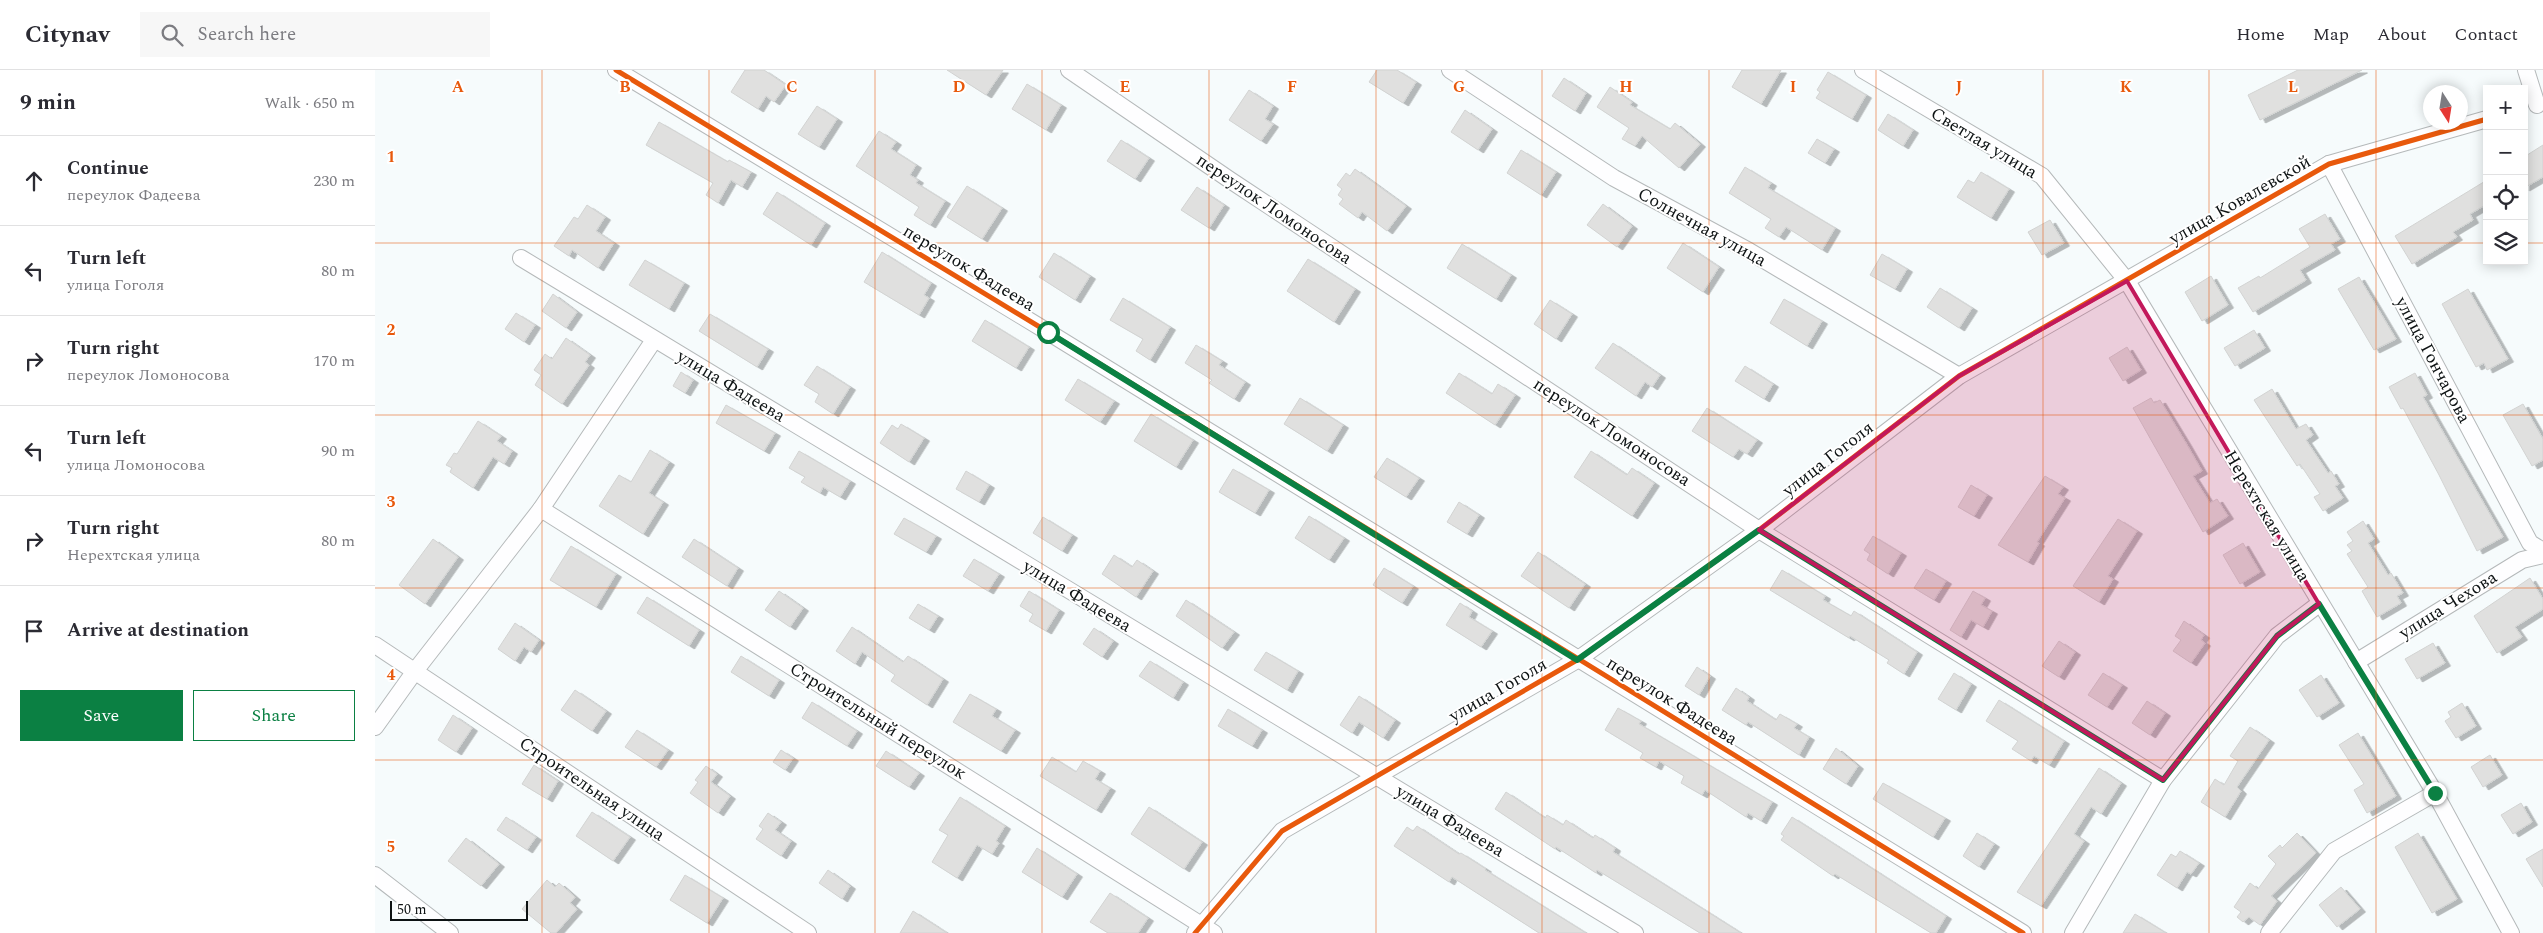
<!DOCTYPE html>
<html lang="en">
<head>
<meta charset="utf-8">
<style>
	:root { --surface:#fff; --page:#f7f7f7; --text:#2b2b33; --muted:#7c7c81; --line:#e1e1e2; --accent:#0b8043 }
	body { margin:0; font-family:Spectral,serif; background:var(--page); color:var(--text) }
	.controls { position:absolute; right:15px; top:15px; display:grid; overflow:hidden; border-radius:0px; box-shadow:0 2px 12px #0003 }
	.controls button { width:45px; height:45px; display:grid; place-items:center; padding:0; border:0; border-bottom:1px solid var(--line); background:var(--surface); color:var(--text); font:25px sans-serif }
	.compass { position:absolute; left:2048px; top:15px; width:45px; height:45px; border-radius:50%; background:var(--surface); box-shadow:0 2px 12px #0003; rotate:168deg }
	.scale { position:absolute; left:15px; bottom:12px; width:138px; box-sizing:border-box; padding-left:5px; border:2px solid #0d1213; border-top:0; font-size:14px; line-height:18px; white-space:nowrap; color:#0d1213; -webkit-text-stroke:4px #fff; paint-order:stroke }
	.stop { position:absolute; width:15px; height:15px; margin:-11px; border:4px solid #0b8043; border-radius:50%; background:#fff }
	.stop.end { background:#0b8043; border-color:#fff; box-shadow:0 1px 5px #0008 }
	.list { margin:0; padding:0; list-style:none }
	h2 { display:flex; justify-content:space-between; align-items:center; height:65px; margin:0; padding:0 20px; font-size:21px }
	h2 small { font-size:16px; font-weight:400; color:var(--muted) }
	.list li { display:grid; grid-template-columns:32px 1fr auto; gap:15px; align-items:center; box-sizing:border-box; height:90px; padding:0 20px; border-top:1px solid var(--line) }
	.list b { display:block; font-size:19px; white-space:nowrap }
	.list p { margin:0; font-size:16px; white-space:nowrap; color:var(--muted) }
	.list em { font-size:16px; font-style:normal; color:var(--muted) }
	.actions { display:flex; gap:10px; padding:15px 20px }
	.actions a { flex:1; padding:11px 0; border:1px solid var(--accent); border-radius:0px; text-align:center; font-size:18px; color:var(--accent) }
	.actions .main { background:var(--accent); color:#fff }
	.icon { flex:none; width:28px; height:28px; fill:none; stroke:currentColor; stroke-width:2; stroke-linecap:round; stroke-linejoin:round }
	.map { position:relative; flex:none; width:2168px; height:863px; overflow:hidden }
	header { display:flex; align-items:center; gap:30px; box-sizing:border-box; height:70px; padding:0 25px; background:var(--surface); border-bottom:1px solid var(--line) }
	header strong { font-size:24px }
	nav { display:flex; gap:28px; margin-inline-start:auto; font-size:18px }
	.search { width:350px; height:45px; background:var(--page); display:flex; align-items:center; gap:12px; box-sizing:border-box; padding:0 18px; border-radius:0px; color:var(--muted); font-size:19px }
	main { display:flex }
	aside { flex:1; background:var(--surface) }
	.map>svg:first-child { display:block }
</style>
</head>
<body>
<header>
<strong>Citynav</strong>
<div class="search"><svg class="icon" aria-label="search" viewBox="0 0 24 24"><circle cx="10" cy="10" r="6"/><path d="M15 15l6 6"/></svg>Search here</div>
<nav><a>Home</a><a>Map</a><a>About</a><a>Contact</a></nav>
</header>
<main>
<aside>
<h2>9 min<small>Walk · 650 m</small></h2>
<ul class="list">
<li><svg class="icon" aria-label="ahead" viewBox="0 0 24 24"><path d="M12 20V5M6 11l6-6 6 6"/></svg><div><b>Continue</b><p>переулок Фадеева</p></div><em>230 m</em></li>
<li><svg class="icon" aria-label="left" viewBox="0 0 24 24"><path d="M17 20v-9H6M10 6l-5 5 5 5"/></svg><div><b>Turn left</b><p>улица Гоголя</p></div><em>80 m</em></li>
<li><svg class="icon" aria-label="right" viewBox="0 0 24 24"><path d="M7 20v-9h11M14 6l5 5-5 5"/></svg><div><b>Turn right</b><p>переулок Ломоносова</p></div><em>170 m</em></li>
<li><svg class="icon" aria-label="left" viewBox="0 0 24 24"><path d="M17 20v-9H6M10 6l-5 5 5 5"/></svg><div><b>Turn left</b><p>улица Ломоносова</p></div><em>90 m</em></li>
<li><svg class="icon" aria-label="right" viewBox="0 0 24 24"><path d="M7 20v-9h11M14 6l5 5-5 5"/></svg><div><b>Turn right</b><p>Нерехтская улица</p></div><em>80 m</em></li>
<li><svg class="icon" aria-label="arrive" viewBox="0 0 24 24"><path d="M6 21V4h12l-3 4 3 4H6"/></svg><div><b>Arrive at destination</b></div></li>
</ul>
<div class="actions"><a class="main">Save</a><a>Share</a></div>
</aside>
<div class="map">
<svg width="2168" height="863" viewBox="0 0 2168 863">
	<defs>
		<filter id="shadow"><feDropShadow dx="5.5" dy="3" stdDeviation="0" flood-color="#0004"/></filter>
	</defs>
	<rect width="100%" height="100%" fill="#f6fbfc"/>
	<g fill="#e0e0df" stroke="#d2d3d2" filter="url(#shadow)">
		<polygon points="370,0 389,0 411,15 399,32 391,26 383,39 356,22"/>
		<polygon points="572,0 628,0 611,25"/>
		<polygon points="1002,0 1022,0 1041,12 1028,33 994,12"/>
		<polygon points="1367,0 1406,0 1386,34 1357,17"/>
		<polygon points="1923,0 1987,0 1885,50 1873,25"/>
		<polygon points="1453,2 1491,25 1477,49 1441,28 1445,22 1442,20"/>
		<polygon points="1189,8 1211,23 1200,41 1177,26"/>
		<polygon points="652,14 686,35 671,60 637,39"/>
		<polygon points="1235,17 1257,32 1255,35 1295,59 1300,53 1325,74 1304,98 1267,66 1260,76 1247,69 1254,58 1222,37"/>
		<polygon points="874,20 898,36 890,49 898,54 886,71 854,50"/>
		<polygon points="442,36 462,49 444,77 423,64"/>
		<polygon points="1090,40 1117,59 1103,80 1076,62"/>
		<polygon points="1513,44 1538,60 1528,76 1503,60"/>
		<polygon points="284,52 353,92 354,90 376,102 367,117 356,110 343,133 331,125 338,113 271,75"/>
		<polygon points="504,61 521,72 516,79 541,95 535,105 543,110 541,113 570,131 555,155 539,145 544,137 481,96"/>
		<polygon points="1442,69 1459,79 1450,93 1433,83"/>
		<polygon points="746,70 774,88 760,109 732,91"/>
		<polygon points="2168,75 2168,107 2149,118 2149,87"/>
		<polygon points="1146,80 1181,102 1166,125 1132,103"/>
		<polygon points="1370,97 1396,113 1393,118 1460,158 1447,180 1411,157 1404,167 1390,158 1396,149 1354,123"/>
		<polygon points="980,99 1031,136 1012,161 987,142 983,148 964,134 968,129 963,125 967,119 962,115 971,103 975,106"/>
		<polygon points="1606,102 1634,119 1616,148 1582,127 1593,110 1599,113"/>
		<polygon points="2112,110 2112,134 2095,144 2098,150 2078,162 2082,167 2037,194 2020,166"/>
		<polygon points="592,116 627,138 607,169 572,147"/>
		<polygon points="822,117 849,135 834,158 806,140"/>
		<polygon points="402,122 450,153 436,175 388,144"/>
		<polygon points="1228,134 1257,156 1242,177 1212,155"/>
		<polygon points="212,135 230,147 221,161 239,173 223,198 197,180 194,186 179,176 199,147 203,149"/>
		<polygon points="1950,144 1965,169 1956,174 1960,180 1925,200 1931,210 1878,242 1863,218 1884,206 1885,208 1935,177 1924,159"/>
		<polygon points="1675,150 1689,173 1667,185 1653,162"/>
		<polygon points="1308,173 1344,197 1328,222 1292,198"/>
		<polygon points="1087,174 1136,205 1121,229 1072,198"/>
		<polygon points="507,182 556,213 549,225 554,228 544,245 489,212"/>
		<polygon points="679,183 715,206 700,230 664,207"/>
		<polygon points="1507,184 1532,199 1520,219 1495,205"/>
		<polygon points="933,189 980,219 959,252 912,221"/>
		<polygon points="270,190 309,213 294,239 254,215"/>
		<polygon points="1836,206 1853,235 1827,251 1810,222"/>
		<polygon points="1984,207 2021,269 1999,280 1963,219"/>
		<polygon points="1565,218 1597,238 1584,258 1552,237"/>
		<polygon points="2093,219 2133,289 2112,300 2109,293 2101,297 2067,234"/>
		<polygon points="178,224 202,242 191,258 167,241"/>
		<polygon points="748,228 795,257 775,290 761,281 768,269 735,250"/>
		<polygon points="1409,229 1447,251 1432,276 1395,253"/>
		<polygon points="1175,230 1197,244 1181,269 1159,254"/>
		<polygon points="141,243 160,255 149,272 130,259"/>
		<polygon points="335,244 393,279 382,297 324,261"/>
		<polygon points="610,250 654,277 641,298 597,271"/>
		<polygon points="1879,260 1890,278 1860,296 1849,278"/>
		<polygon points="191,268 215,285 210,292 214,295 187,334 160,315 166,305 159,300 170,284 177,289"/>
		<polygon points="1238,273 1285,305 1277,317 1270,312 1261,326 1220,298"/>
		<polygon points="821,275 847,291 844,295 870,312 859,329 834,313 837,310 810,293"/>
		<polygon points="1752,277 1766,300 1748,311 1734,288"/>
		<polygon points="442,296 475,317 458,344 440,332 444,324 429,315"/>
		<polygon points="1370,296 1398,314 1389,329 1360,311"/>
		<polygon points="306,302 318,310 310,323 298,316"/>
		<polygon points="1084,303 1117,324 1123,314 1140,325 1120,355 1071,323"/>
		<polygon points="2040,303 2052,325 2048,327 2128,467 2102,481 2064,405 2028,338 2026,339 2014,317"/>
		<polygon points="703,309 739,331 725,352 690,330"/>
		<polygon points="1897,319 1921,359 1931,354 1938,365 1931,370 1953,403 1956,401 1964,414 1960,416 1968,428 1948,441 1939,427 1945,424 1925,394 1922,396 1879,330"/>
		<polygon points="925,328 968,355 952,381 909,354"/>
		<polygon points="1776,328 1779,333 1785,330 1811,373 1827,401 1818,406 1835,433 1842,429 1853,446 1828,462 1758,338"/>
		<polygon points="2148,334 2168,369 2168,390 2157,396 2128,345"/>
		<polygon points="351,335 400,363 389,381 341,353"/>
		<polygon points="1332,338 1382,370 1372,384 1364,379 1358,387 1317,361"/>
		<polygon points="776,344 818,370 801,397 759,371"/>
		<polygon points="103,351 126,366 122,371 137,381 129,394 118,387 98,418 75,402 77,398 71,395 79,383 82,384"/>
		<polygon points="526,354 549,368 534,392 505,373 517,355 523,359"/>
		<polygon points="275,380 294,392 274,423 288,432 268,464 224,436 244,405 256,412"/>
		<polygon points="424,381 475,411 465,427 448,417 445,423 426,412 430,407 414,398"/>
		<polygon points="1216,381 1252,405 1257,398 1279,413 1257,446 1199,407"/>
		<polygon points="1012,388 1044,408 1031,427 999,407"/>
		<polygon points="858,399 894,420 880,443 844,422"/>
		<polygon points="591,401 614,415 604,432 581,419"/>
		<polygon points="1670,406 1688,417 1683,424 1690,428 1662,472 1664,473 1653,492 1623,475"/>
		<polygon points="1596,415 1612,425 1599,446 1583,437"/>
		<polygon points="1084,432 1104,445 1092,464 1072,452"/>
		<polygon points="934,446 969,468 954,490 920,468"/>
		<polygon points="668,447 697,465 687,481 658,463"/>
		<polygon points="529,448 561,466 551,482 519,464"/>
		<polygon points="1743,449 1762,461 1733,506 1738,509 1724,532 1698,516"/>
		<polygon points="1988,451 1999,469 1993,473 2013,505 2016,503 2028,523 2022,526 2026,533 2002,547 1987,521 1993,517 1972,484 1977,481 1972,475 1978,471 1972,462"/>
		<polygon points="1498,466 1526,483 1513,504 1492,490 1495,484 1489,480"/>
		<polygon points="58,469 83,487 50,534 24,515"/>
		<polygon points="319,469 363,498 352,516 307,487"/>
		<polygon points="1868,473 1885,502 1865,514 1848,485"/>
		<polygon points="196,476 241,504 221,537 175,510"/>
		<polygon points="1163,482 1210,514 1194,538 1146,506"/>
		<polygon points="739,485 757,497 762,490 778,501 761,527 727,504"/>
		<polygon points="599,489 624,504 613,521 588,506"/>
		<polygon points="1009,498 1038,516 1027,533 998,515"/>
		<polygon points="1551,499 1571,511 1559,530 1539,518"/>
		<polygon points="1407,500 1450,526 1448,530 1476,546 1479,541 1542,582 1529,604 1512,593 1514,590 1475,566 1474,568 1395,520"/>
		<polygon points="2155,508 2168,529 2168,539 2140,557 2147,567 2122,583 2099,546"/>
		<polygon points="404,521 428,538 415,557 390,540"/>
		<polygon points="654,521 684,540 671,561 654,551 658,544 645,536"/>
		<polygon points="1598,521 1610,528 1606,535 1617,541 1608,557 1596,550 1586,567 1575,560"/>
		<polygon points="272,527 324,560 314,576 262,543"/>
		<polygon points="811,530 859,562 847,578 801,546"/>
		<polygon points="1085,533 1097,541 1094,547 1117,561 1106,577 1071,555"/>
		<polygon points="543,534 563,546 554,560 534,548"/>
		<polygon points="1809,551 1829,565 1826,570 1830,573 1816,593 1798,581 1806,570 1800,566"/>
		<polygon points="140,553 164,570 156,582 149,577 140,591 123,579"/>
		<polygon points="477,557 528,592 533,586 568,609 552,635 516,611 520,605 487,582 480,594 461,581"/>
		<polygon points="719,558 738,571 727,587 708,574"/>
		<polygon points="1684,571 1700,582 1684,607 1667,596"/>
		<polygon points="2058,573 2070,593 2042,609 2030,589"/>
		<polygon points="891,582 923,601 912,620 879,600"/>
		<polygon points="366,586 404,610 394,626 356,602"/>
		<polygon points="775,591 808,612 798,628 764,606"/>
		<polygon points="1322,597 1335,606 1324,625 1310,616"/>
		<polygon points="1579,603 1596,614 1581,640 1563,629"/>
		<polygon points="1728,603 1747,615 1732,637 1713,625"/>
		<polygon points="1946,605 1964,633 1942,647 1924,620"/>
		<polygon points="1361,618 1374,627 1372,631 1401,650 1405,644 1422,654 1419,658 1434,667 1424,685 1373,652 1371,655 1347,640"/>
		<polygon points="200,620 231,641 217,661 186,640"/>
		<polygon points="595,624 621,639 617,646 640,660 626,681 578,652"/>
		<polygon points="984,626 1020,650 1008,668 984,652 977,663 965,655"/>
		<polygon points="1624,630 1689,671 1674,695 1659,686 1656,691 1637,679 1643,671 1611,651"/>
		<polygon points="1772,631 1790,643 1775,665 1757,653"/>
		<polygon points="437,632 482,661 472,676 427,648"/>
		<polygon points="2087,633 2101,656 2081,668 2070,651 2076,647 2073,642"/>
		<polygon points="1243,638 1266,651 1264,654 1397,732 1386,751 1373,743 1371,747 1330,720 1327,725 1306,713 1309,706 1284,691 1281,697 1265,688 1268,683 1230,660"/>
		<polygon points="853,639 887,660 877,676 843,656"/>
		<polygon points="78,645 97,658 81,682 63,670"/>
		<polygon points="1875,657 1894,670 1862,717 1866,721 1850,747 1826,732 1840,709 1849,715 1863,691 1855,686"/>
		<polygon points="262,660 293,680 281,697 250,677"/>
		<polygon points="1983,663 2021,726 1992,743 1979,720 1989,714 1964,675"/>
		<polygon points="1461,678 1483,696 1471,714 1448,699"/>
		<polygon points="406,680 418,688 410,700 398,692"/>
		<polygon points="511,681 544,703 534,717 501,696"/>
		<polygon points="2115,685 2127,705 2108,717 2096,697"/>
		<polygon points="677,687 701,702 708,691 725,701 720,709 735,718 721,740 665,706"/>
		<polygon points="159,695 183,711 172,729 147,714"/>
		<polygon points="331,696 342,704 336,712 355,726 343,743 315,723 323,712 320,710"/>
		<polygon points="1724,698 1746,713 1726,744 1716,737 1699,764 1709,771 1666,836 1642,822"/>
		<polygon points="1508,713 1570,748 1558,767 1498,729"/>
		<polygon points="1131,722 1170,748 1172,745 1188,755 1191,750 1218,768 1220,765 1240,778 1238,782 1366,863 1325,863 1222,800 1221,803 1181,777 1180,779 1120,739"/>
		<polygon points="585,727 630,756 621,771 624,773 617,784 602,775 582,808 557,792 573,765 564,760"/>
		<polygon points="2146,733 2157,752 2138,764 2126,745"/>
		<polygon points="774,737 827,772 809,799 756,764"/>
		<polygon points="217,742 255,767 238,791 201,766"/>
		<polygon points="393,743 406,752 400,760 416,771 406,786 381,769 388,759 384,756"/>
		<polygon points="131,747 161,767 152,780 122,760"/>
		<polygon points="1417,747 1571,846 1561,863 1556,863 1460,804 1458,806 1406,770 1409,766 1406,764"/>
		<polygon points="1042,756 1084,784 1086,783 1111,799 1110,800 1211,863 1164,863 1077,807 1074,812 1019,776 1032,757 1038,761"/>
		<polygon points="1602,763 1619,774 1604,797 1588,786"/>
		<polygon points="1922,763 1941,783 1896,826 1902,831 1885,855 1874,847 1868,852 1862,847 1866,842 1859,837 1875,813 1883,819 1901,794 1893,786 1905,775 1907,778"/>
		<polygon points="2043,763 2082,829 2057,843 2020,777"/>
		<polygon points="91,768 124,794 106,816 73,791"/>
		<polygon points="662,778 702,804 687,827 647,802"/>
		<polygon points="2168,779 2168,817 2151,789"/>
		<polygon points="1805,781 1824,793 1816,804 1812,802 1802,818 1782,805 1796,784 1801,787"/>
		<polygon points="453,800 475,816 467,829 444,813"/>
		<polygon points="310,805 348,828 332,853 295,830"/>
		<polygon points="172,810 180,817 184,813 200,827 195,833 202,839 181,863 176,863 147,839"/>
		<polygon points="1966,817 1985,839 1962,857 1944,835"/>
		<polygon points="735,823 773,848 763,863 733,863 715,852"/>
		<polygon points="538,841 572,863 525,863"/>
		<polygon points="1760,844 1791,863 1748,863"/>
	</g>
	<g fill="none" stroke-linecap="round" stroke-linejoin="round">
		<g stroke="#b5b9ba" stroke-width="18">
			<g id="minor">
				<polyline points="241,0 673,262 1648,863"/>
				<polyline points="694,0 855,110 1384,460 1788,710"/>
				<polyline points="1075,0 1239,108 1374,181 1584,306"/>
				<polyline points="1488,0 1667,106 1752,211 2060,723 2136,863"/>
				<polyline points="2151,0 2162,35"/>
				<polyline points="1954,94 2155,473 2168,481"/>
				<polyline points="146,188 1260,863"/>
				<polyline points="166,439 839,863"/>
				<polyline points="0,575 433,863"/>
				<polyline points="1981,592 2147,490 2168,485"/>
				<polyline points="0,657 40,601 166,439 279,270"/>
				<polyline points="0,805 75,863"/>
				<polyline points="820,863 907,761 1202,590 1384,460 1584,306 1954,94 2112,49"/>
				<polyline points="1698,863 1788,710 1902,566 1944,534"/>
				<polyline points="1894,863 1959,781 2060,723"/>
			</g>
		</g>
		<use href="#minor" stroke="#fefeff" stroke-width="16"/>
		<g stroke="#fff" stroke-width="8">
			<g id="cycleway">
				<polyline points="241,0 673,262 1648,863"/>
				<polyline points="820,863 907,761 1202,590 1384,460 1584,306 1954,94 2112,49"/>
			</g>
		</g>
		<use href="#cycleway" stroke="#e8590c" stroke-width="5"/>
	</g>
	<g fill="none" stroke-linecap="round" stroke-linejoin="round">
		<polyline stroke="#0b8043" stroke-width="6" points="673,262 1202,590 1384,460 1788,710 1902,566 1944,534 2060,723"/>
	</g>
	<path fill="#c2185b" fill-opacity="0.2" stroke="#c2185b" stroke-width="4" stroke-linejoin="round" d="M1752,211l192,323 -42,32 -114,144 -404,-250 200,-154z"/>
	<path fill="none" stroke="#e8590c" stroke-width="1" stroke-opacity="0.55" d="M167,0v863M334,0v863M500,0v863M667,0v863M834,0v863M1001,0v863M1167,0v863M1334,0v863M1501,0v863M1668,0v863M1834,0v863M2001,0v863M0,173h2112M2149,173h19M0,345h2168M0,518h2168M0,690h2168"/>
	<g text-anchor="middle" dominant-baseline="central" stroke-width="4" stroke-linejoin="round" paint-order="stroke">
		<g font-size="18" fill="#0d1213" stroke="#fff">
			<text transform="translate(1609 73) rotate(31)">Светлая улица</text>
			<text transform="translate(1865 130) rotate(-30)">улица Ковалевской</text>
			<text transform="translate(899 139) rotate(34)">переулок Ломоносова</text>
			<text transform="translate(1327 157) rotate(29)">Солнечная улица</text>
			<text transform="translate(594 198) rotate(31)">переулок Фадеева</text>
			<text transform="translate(2058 290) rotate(62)">улица Гончарова</text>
			<text transform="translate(356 316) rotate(31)">улица Фадеева</text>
			<text transform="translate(1237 362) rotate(33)">переулок Ломоносова</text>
			<text transform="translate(1453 389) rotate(-38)">улица Гоголя</text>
			<text transform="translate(1892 446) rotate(59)">Нерехтская улица</text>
			<text transform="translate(702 526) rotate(31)">улица Фадеева</text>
			<text transform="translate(2073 535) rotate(-32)">улица Чехова</text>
			<text transform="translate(1123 620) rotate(-30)">улица Гоголя</text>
			<text transform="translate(1297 631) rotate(32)">переулок Фадеева</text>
			<text transform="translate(503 651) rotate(32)">Строительный переулок</text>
			<text transform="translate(217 719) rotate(34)">Строительная улица</text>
			<text transform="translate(1075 751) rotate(31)">улица Фадеева</text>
		</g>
	</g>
	<g font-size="16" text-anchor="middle" font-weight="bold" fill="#e8590c" stroke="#fff" stroke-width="4" stroke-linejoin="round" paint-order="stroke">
		<text x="83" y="22">A</text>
		<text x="250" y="22">B</text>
		<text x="417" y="22">C</text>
		<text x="584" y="22">D</text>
		<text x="750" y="22">E</text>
		<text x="917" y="22">F</text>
		<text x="1084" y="22">G</text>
		<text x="1251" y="22">H</text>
		<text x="1418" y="22">I</text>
		<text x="1584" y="22">J</text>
		<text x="1751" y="22">K</text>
		<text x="1918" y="22">L</text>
		<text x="16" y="92">1</text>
		<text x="16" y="265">2</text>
		<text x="16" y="437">3</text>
		<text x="16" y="610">4</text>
		<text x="16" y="782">5</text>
	</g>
</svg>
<div class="controls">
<button>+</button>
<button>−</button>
<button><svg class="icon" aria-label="locate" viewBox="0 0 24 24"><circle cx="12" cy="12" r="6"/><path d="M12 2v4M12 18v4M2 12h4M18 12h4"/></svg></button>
<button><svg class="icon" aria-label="layers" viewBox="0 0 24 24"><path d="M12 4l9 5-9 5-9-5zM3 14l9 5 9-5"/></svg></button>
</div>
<svg class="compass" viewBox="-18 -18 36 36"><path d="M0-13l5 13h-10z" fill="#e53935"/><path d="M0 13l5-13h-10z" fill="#7c7c81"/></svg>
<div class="scale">50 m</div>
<div class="stop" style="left:673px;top:262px"></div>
<div class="stop end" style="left:2060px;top:723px"></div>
</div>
</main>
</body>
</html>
